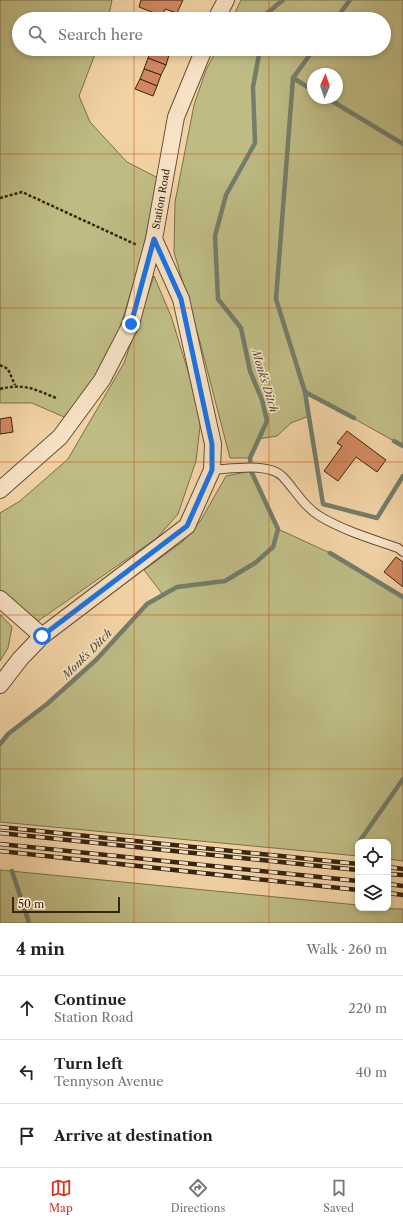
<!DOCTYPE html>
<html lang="en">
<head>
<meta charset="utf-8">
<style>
	:root { --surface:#fff; --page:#f6f6f6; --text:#222; --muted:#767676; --line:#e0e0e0; --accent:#d93025 }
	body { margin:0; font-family:"Libre Caslon Text",serif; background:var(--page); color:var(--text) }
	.controls { position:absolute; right:12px; bottom:12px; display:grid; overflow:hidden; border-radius:8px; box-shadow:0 2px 6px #0003 }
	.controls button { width:36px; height:36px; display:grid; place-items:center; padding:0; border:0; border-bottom:1px solid var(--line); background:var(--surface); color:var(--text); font:20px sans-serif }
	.compass { position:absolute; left:307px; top:68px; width:36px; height:36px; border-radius:50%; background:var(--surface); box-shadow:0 2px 6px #0003; rotate:2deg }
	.scale { position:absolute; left:12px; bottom:10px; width:108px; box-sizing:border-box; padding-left:4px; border:2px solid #362511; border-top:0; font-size:11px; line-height:14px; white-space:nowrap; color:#362511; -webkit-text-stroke:3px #f7e2c5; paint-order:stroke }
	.stop { position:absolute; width:12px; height:12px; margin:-9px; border:3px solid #1a73e8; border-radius:50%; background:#fff }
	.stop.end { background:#1a73e8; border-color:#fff; box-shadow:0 1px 4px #0008 }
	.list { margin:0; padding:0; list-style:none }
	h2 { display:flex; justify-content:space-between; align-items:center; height:52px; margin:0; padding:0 16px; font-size:17px }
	h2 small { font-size:13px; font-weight:400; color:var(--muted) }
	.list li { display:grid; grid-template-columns:26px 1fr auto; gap:12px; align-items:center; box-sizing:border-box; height:64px; padding:0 16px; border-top:1px solid var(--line) }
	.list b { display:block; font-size:15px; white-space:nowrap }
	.list p { margin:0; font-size:13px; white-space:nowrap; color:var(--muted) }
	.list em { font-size:13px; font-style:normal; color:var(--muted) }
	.icon { flex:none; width:22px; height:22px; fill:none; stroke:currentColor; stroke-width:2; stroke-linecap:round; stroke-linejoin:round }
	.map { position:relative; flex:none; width:403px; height:923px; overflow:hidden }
	.search { position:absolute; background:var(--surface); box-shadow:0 2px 6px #0003; left:12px; right:12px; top:12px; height:44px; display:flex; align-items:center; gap:10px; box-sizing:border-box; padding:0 14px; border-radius:22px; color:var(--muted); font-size:15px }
	.sheet { height:244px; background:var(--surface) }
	nav { display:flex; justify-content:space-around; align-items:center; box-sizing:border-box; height:56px; border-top:1px solid var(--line); background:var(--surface); font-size:11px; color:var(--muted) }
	nav a { display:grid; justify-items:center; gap:2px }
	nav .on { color:var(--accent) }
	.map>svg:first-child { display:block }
</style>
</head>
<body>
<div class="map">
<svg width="403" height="923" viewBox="0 0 403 923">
	<rect width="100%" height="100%" fill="#f2d3a6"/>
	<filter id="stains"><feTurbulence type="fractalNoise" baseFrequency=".005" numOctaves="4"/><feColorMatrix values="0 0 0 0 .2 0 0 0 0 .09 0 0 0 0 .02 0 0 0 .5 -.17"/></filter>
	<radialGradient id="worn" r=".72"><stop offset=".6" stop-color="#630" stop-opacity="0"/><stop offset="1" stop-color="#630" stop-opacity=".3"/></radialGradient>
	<g fill="#bebb84" stroke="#7a704a" fill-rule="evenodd">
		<polygon points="0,0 112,0 108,19 19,19 19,49 97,49 79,96 90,122 127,162 158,178 142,255 120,328 100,373 64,417 32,403 0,403"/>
		<path d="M241,0h162v446l-97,-54 3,24 -18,7 -14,13 -19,3 -8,19h-20l-30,-116 -26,-90 1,-50 19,-97 12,-35 11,-21h167v-30h-152zM313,74h24v24h-24z"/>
		<polygon points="154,276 171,316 195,394 201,418 196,461 178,514 157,538 38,621 0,590 0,513 20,501 68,459 124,363"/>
		<polygon points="251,471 278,529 330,553 403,597 403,861 388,859 388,842 358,842 358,856 0,822 0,744 8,734 47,704 96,660 147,604 163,595 144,570 182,542 201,520 226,476"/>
		<polygon points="0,614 12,627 8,648 0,661"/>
		<polygon points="0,870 358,905 358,908 403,909 403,923 0,923"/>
	</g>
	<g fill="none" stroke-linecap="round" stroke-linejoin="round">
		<g stroke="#737d6a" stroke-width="4.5">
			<polyline points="265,19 266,14 283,0"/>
			<polyline points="336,19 350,0"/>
			<polyline points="314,49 293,78 276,299 305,392 323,504 377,518 403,476"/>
			<polyline points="293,78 313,90"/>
			<polyline points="327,98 403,144"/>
			<polyline points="305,392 354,418"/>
			<polyline points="394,441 403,446"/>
			<polyline points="330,553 403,597"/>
			<polyline points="0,744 8,734 47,704 96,660 147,604 177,587 225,581 255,563 273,547 278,529 251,471 250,458 267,421 262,400 250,371 241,328 218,299 215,236 226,195 255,143 253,87 260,49"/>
			<polyline points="359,842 403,779"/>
			<polyline points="12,871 29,923"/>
		</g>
	</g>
	<g fill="#d28861" stroke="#362511">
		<polygon points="141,0 183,0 177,13 165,9 162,16 139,7"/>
		<polygon points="152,49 169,55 166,65 148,58"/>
		<polygon points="152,49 172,49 169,55"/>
		<polygon points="148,58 166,65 161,75 144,69"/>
		<polygon points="144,69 161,75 157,86 140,79"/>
		<polygon points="140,79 157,86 153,96 135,89"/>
		<polygon points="11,417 13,432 0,434 0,419"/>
		<polygon points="347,431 386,460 377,472 356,457 338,481 324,471 342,446 337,443"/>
		<polygon points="396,557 403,562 403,587 384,572"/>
	</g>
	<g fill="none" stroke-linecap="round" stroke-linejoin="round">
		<g stroke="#655036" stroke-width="10">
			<path id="lane" d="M212,470c19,-1 58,-8 71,7 13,14 21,30 38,40 24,14 51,22 77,31l5,4"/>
		</g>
		<g stroke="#655036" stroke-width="18">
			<g id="street">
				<polyline points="216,19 226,0"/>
				<polyline points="0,490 60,437 102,380 131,324 154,239"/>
				<polyline points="0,599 42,636"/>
				<polyline points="0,685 20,659 42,636 187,526 212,470 213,444 181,299 154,239 176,117 204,49"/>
			</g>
		</g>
		<g stroke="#362511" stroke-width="2.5" stroke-dasharray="3 2" stroke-linecap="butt">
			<polyline points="0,198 22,192 137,245"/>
			<polyline points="0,365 8,369 15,385"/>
			<path d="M0,389c24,-6 34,0 56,9"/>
		</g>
		<use href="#lane" stroke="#f7e2c5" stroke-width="8"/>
		<use href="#street" stroke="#f7e2c5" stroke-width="16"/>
		<g stroke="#362511" stroke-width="4.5">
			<g id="rail">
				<polyline points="0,827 358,864"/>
				<polyline points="0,833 358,870"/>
				<polyline points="0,844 358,881"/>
				<polyline points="0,851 358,890"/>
				<polyline points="388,867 403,869"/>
				<polyline points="388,874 403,875"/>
				<polyline points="388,884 403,886"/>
				<polyline points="388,893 403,895"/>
			</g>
		</g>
		<use href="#rail" stroke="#f7e2c5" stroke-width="3" stroke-dasharray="9" stroke-linecap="butt"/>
	</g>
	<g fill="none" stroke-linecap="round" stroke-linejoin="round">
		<polyline stroke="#1a73e8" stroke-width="5" points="42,636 187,526 212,470 212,444 181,299 154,239 131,324"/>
	</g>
	<path fill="none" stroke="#cd510d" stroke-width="1" stroke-opacity="0.55" d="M134,0v19M269,0v19M134,49v874M269,49v874M0,154h403M0,308h403M0,462h403M0,615h403M0,769h403"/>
	<g text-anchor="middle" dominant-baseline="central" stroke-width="3" stroke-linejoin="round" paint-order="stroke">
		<g font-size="10" fill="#362511" stroke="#f7e2c5">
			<text transform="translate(161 199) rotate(-80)">Station Road</text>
		</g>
		<g font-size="11" font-style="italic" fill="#4f4a36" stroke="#f7e2c5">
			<text transform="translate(265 381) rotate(73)">Monk's Ditch</text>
			<text transform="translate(87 654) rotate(-45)">Monk's Ditch</text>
		</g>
	</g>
	<rect width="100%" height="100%" filter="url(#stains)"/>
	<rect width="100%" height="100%" fill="url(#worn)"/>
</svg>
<div class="controls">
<button><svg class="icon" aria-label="locate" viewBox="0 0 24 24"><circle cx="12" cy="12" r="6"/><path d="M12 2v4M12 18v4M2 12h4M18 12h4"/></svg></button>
<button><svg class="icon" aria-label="layers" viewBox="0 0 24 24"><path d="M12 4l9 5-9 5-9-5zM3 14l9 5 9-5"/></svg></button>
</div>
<svg class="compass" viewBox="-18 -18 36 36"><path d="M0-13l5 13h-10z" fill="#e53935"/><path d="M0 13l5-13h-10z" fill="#767676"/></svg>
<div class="scale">50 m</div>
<div class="stop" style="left:42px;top:636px"></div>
<div class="stop end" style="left:131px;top:324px"></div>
<div class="search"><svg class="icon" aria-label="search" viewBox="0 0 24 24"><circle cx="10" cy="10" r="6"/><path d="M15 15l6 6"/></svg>Search here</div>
</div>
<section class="sheet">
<h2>4 min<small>Walk · 260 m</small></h2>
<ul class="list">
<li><svg class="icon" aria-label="ahead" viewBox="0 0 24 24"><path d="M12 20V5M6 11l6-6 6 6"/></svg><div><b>Continue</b><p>Station Road</p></div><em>220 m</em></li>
<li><svg class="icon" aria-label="left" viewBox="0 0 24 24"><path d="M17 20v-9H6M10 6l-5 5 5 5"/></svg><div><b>Turn left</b><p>Tennyson Avenue</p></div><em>40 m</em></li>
<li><svg class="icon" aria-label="arrive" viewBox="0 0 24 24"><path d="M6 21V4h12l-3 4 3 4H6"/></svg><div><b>Arrive at destination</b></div></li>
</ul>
</section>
<nav>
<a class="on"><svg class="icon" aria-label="map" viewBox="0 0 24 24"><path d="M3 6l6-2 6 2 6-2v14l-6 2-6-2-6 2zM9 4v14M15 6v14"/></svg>Map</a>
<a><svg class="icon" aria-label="directions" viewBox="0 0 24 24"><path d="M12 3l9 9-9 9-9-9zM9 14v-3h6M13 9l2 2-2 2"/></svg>Directions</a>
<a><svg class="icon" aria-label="saved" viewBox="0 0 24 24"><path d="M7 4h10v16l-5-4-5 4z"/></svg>Saved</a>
</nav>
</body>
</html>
